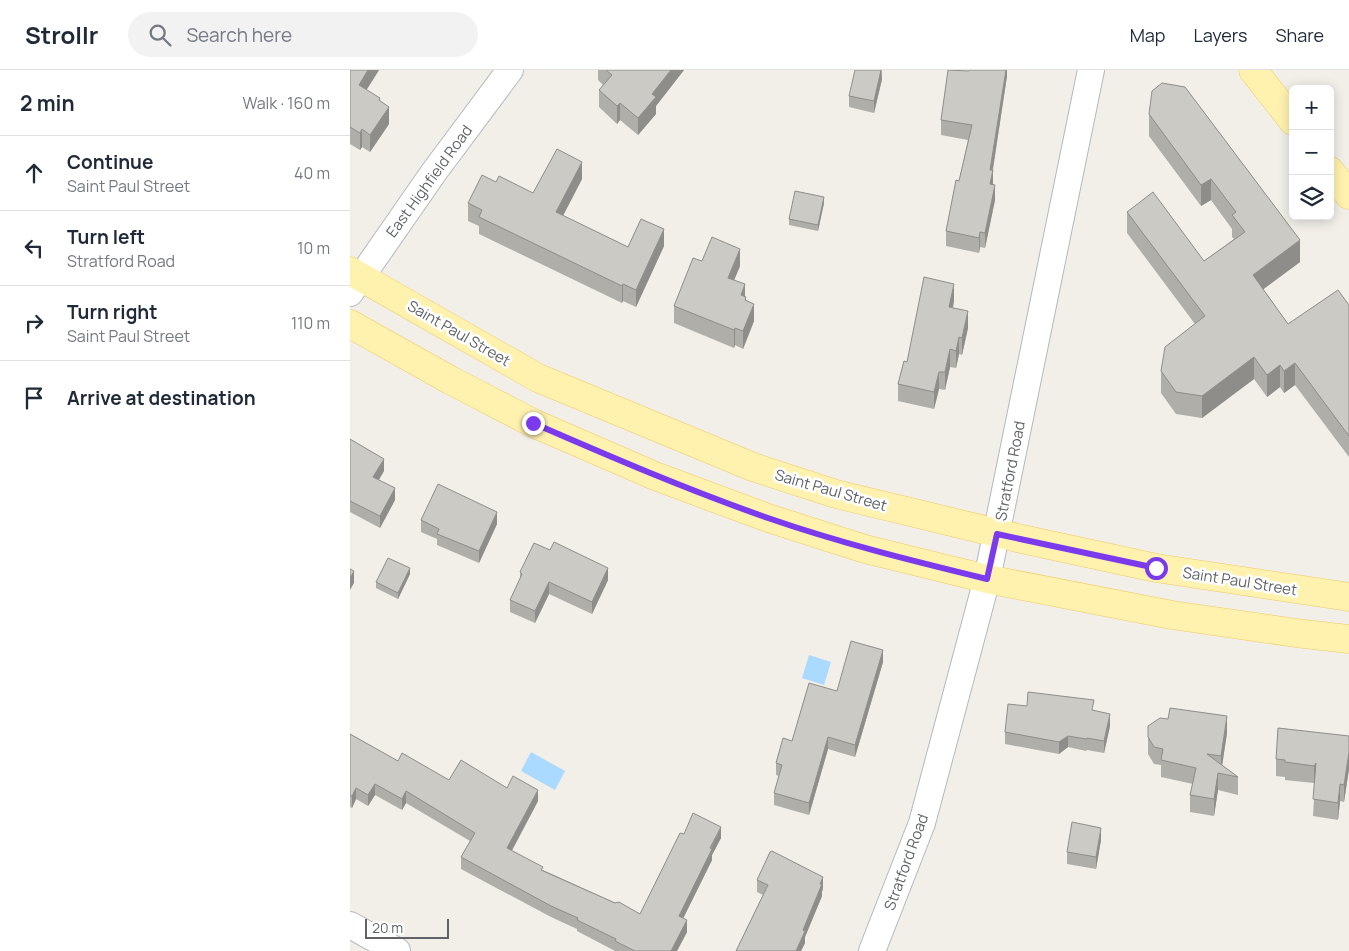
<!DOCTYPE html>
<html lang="en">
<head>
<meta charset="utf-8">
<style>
	:root { --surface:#fff; --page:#f2f2f3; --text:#1f2937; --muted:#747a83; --line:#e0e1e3 }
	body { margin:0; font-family:Manrope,sans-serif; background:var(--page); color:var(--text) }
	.controls { position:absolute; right:15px; top:15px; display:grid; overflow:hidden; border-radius:8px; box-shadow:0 2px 12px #0003 }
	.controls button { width:45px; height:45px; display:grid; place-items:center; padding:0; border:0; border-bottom:1px solid var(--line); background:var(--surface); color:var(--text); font:25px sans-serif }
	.scale { position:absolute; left:15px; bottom:12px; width:84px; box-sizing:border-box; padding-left:5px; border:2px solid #5f6368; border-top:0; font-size:14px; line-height:18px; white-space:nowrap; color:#5f6368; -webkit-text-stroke:4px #fff; paint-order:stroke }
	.stop { position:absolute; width:15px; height:15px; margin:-11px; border:4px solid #7c3aed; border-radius:50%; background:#fff }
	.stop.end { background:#7c3aed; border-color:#fff; box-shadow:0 1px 5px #0008 }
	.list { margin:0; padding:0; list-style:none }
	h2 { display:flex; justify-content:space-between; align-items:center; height:65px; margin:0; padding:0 20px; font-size:21px }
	h2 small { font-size:16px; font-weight:400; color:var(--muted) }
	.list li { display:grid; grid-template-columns:32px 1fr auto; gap:15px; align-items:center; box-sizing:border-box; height:75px; padding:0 20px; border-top:1px solid var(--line) }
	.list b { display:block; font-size:19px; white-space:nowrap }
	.list p { margin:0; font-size:16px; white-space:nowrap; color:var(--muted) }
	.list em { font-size:16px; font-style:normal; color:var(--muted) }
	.icon { flex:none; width:28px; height:28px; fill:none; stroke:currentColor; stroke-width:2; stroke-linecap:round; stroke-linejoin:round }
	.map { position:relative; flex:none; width:999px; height:881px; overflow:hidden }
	header { display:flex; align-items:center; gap:30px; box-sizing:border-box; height:70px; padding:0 25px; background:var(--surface); border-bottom:1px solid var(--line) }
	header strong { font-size:24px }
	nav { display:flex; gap:28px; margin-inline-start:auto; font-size:18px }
	.search { width:350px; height:45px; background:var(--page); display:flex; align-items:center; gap:12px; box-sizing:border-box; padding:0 18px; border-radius:28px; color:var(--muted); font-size:19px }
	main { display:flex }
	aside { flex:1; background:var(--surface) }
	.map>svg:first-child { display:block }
</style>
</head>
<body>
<header>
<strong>Strollr</strong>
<div class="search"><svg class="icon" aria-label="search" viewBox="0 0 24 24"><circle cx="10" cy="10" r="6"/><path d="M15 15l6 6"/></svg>Search here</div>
<nav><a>Map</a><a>Layers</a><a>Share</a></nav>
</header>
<main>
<aside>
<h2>2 min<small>Walk · 160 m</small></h2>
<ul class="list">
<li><svg class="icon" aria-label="ahead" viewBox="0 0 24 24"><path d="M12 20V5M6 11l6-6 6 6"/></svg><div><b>Continue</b><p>Saint Paul Street</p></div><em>40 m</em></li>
<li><svg class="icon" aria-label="left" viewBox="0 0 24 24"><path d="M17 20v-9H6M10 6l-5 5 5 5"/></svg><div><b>Turn left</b><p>Stratford Road</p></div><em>10 m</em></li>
<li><svg class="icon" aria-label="right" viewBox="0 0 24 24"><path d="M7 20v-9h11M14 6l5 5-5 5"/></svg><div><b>Turn right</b><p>Saint Paul Street</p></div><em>110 m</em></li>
<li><svg class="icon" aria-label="arrive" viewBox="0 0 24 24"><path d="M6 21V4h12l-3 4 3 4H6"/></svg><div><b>Arrive at destination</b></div></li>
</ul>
</aside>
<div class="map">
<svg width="999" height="881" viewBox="0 0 999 881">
	<rect width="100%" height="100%" fill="#f1efe8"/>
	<g fill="#aadaff">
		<polygon points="459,585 481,592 474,615 452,608"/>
		<polygon points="181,682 215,701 205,720 171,701"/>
	</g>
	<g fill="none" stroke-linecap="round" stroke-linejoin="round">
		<g stroke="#b5b8bc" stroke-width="28">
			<g id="minor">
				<polyline points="0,223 84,102 160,0"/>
				<polyline points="0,855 47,881"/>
				<polyline points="522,881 572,753 637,509 741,0"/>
			</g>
		</g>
		<g stroke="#f2c960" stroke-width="29">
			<g id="primary">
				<polyline points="903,0 943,51"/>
				<polyline points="980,101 999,125"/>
				<polyline points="0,201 188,308 403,397 486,424 672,469 806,498 999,527"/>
				<polyline points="0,254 100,310 183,353 305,406 418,448 515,479 637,509 822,545 946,563 999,569"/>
			</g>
		</g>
		<use href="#minor" stroke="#fff" stroke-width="26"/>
		<use href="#primary" stroke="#fff2af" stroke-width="28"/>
	</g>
	<g fill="#afaea9">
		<polygon points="0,0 29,0 16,20 30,31 39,54 20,82 12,77 10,80 0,74"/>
		<polygon points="248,0 334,0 306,36 306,44 288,65 270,50 267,54 249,37 249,20 253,15 248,10"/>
		<polygon points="532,0 532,9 524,43 499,37 499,26"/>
		<polygon points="657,0 657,6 643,100 643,114 645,130 635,178 630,177 629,183 596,176 596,161 609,111 618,70 591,65 591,50"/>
		<polygon points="799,44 950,192 913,219 938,254 999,235 999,387 945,315 934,323 930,317 917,327 904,309 852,348 826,344 811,323 811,301 845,254 777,163 777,142 854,191 884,169 882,167 882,159 861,130 851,136 799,66"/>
		<polygon points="232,109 213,146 278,177 314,176 286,237 273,231 272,233 129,164 129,156 118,151 118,133 146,112 183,123"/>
		<polygon points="474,133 468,161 439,155 439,149"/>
		<polygon points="352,191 390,196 384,210 395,227 404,251 393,279 385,275 384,278 324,253 324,236"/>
		<polygon points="604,231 603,238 618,258 612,285 609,284 606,298 600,297 595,320 589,319 584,339 548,331 548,314 557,292"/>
		<polygon points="0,369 34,401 29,410 45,430 30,458 0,442"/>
		<polygon points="71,450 147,454 129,493 87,475 87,469 71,462"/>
		<polygon points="170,502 258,510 242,544 199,524 185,553 160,542 160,530 170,509"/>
		<polygon points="60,504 48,529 26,518 26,512"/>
		<polygon points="533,592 505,687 478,679 459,745 424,735 424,723 429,706 426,705 426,693 442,671 487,621"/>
		<polygon points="677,636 744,640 760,656 754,683 737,680 736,681 718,677 709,684 655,674 655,662"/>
		<polygon points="798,656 877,663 872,695 888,707 888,725 868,720 864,746 840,742 840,725 843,714 811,707 811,695 804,694 798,684"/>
		<polygon points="0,664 48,691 99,710 157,718 188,731 162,781 193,800 290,844 334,764 371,768 362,785 362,790 333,848 337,862 327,881 265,881 227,861 227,859 201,847 111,799 111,787 120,771 56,733 52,740 25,725 18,736 6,729 2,738 0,737"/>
		<polygon points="999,666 999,699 994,732 990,731 988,750 963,746 965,712 964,713 935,710 935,707 926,706 926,689"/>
		<polygon points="751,770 746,799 717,794 717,782"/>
		<polygon points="407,810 473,818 472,822 472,826 455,867 455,873 451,881 386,881 413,825 407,822"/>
	</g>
	<g fill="#8f8d8a">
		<polygon points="18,0 29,0 9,32 9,15"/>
		<polygon points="321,0 334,0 306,36 306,44 288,65 288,48 302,24"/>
		<polygon points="531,0 532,9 524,43 524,31"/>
		<polygon points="656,0 657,0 657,6 641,110 643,100 643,115 640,129 640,100"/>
		<polygon points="270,33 270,50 267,54 267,36"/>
		<polygon points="39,37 39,54 20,82 20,65"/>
		<polygon points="12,59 12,77 10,80 10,63"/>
		<polygon points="232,92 232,109 206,159 206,142"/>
		<polygon points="861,109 861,130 851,136 851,115"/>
		<polygon points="645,115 645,130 635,178 635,163"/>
		<polygon points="474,127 474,133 468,161 468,155"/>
		<polygon points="314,159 314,176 286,237 286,220"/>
		<polygon points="630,162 630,177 629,183 629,168"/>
		<polygon points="950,170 950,192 903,227 903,205"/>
		<polygon points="390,179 390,196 378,225 378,208"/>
		<polygon points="273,214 273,231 272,233 272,216"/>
		<polygon points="395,214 395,229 396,227 396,244 391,225"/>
		<polygon points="604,214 604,231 599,254 599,237"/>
		<polygon points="404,234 404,251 393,279 393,261"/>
		<polygon points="618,241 618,258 612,285 612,268"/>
		<polygon points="385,258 385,275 384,278 384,260"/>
		<polygon points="609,267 609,284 606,298 606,281"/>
		<polygon points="600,279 600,297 595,320 595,302"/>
		<polygon points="904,287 904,309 852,348 852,326"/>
		<polygon points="945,293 945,315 934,323 934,301"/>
		<polygon points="930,295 930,317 917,327 917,305"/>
		<polygon points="589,302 589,319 584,339 584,322"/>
		<polygon points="34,389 34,401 23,419 23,407"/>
		<polygon points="45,418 45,430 30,458 30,446"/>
		<polygon points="147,442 147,454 129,493 129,481"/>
		<polygon points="60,498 60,504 48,529 48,523"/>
		<polygon points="258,498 258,510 242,544 242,532"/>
		<polygon points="4,501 4,513 0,520 0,508"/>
		<polygon points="199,512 199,524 185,553 185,541"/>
		<polygon points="533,580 533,592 505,687 505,675"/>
		<polygon points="760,644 760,656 754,683 754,671"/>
		<polygon points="877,646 877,663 871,703 871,686"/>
		<polygon points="718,666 718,677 709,684 709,672"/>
		<polygon points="478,667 478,679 459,745 459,733"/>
		<polygon points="999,682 999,699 994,732 994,715"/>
		<polygon points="966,693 966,710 964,713 964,696"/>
		<polygon points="868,703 868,720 864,746 864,729"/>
		<polygon points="25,714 25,725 18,736 18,725"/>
		<polygon points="990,714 990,731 988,750 988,733"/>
		<polygon points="6,718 6,729 2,738 2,726"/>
		<polygon points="188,720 188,731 157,789 157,778"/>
		<polygon points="56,721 56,733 52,740 52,729"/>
		<polygon points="371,757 371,768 362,785 362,790 329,857 329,846"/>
		<polygon points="751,758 751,770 746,799 746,787"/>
		<polygon points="473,807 473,818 472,822 472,826 455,867 455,873 451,881 446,881 453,860"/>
		<polygon points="337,850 337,862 327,881 321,881"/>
	</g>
	<g fill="#cccac5" stroke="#8f8d8a">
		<polygon points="0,0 18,0 9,15 30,28 29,30 39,37 20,65 12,59 10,63 0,57"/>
		<polygon points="256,0 321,0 302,24 306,27 288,48 270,33 267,36 249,20 262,5"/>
		<polygon points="505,0 531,0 524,31 499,26"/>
		<polygon points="598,0 619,1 620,0 656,0 640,100 643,100 640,114 645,115 635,163 630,162 629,168 596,161 606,110 609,111 622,55 591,50"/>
		<polygon points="812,13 835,17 950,170 903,205 938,254 988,220 999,235 999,366 945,293 934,301 930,295 917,305 904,287 852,326 826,322 811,301 815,277 855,246 777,142 803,122 854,191 895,162 882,145 886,142 861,109 851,115 799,44 802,21"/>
		<polygon points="207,79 232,92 206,142 278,177 291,149 314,159 286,220 273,214 272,216 129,147 132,140 118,133 132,105 146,112 149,106 183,123"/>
		<polygon points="445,121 474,127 468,155 439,149"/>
		<polygon points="362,167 390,179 378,208 395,214 391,225 396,227 395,230 404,234 393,261 385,258 384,260 324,236 343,188 352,191"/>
		<polygon points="574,207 604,214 599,237 618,241 612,268 609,267 606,281 600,279 595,302 589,302 584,322 548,314 554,291 557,292"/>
		<polygon points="0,369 34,389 23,407 45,418 30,446 0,431"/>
		<polygon points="88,414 147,442 129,481 87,464 89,459 71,450"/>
		<polygon points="204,472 258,498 242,532 199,512 185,541 160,530 172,504 170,502 184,473 200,480"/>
		<polygon points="38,488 60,498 48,523 26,512"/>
		<polygon points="0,499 4,501 0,508"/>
		<polygon points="501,571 533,580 505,675 478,667 459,733 424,723 432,695 426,693 433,668 442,671 459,613 487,621"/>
		<polygon points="678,622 744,630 742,640 760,644 754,671 737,668 736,669 718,666 709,672 655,662 658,634 677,636"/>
		<polygon points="820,638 877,646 871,686 857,684 888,707 868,703 864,729 840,725 846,698 811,690 813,679 804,677 798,667 798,656 810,648 818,649"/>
		<polygon points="928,658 999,666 999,682 994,715 990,714 988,733 963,729 966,693 964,696 935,692 935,690 926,689"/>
		<polygon points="0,664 48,691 52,683 99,710 111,690 157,718 163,706 188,720 157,778 193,797 191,800 265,833 269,832 290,844 330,763 334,764 343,743 371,757 360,778 362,779 329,846 337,850 321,881 285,881 265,871 266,869 227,850 228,848 201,836 111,787 125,763 56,721 52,729 25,714 18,725 6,718 2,726 0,725"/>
		<polygon points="722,752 751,758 746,787 717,782"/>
		<polygon points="422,781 473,807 470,814 472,814 453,860 455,861 446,881 386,881 418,815 407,810 420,782"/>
	</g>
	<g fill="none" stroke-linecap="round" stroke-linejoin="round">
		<path stroke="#7c3aed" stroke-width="6" d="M183,353c78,34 155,67 235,95 72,25 145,43 219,61l10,-45 159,34"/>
	</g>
	<g text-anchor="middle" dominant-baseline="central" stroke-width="5" stroke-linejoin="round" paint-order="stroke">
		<g font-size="15" fill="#5f6368" stroke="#fff">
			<text transform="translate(79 111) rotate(-54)">East Highfield Road</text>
			<text transform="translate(109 263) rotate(30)">Saint Paul Street</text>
			<text transform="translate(660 401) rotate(-79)">Stratford Road</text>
			<text transform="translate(481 420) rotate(16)">Saint Paul Street</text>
			<text transform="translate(890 511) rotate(9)">Saint Paul Street</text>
			<text transform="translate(556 792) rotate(-70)">Stratford Road</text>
		</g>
	</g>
</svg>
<div class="controls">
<button>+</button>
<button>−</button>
<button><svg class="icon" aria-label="layers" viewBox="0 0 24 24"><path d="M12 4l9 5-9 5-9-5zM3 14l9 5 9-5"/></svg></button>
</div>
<div class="scale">20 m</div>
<div class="stop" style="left:806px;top:498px"></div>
<div class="stop end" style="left:183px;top:353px"></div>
</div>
</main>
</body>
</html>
